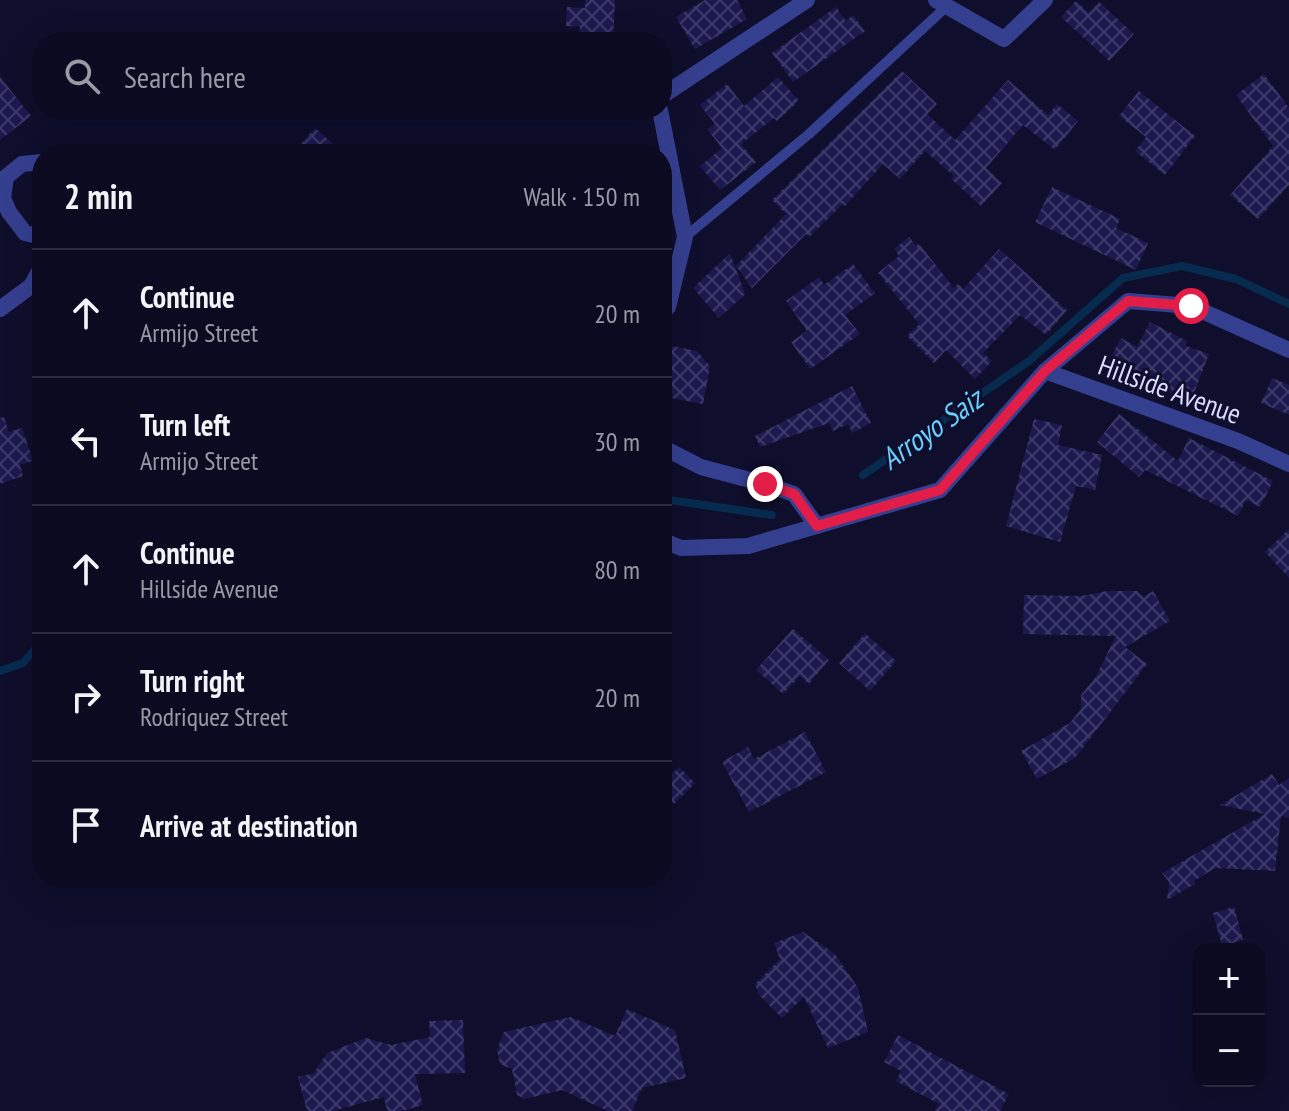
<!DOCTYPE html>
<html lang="en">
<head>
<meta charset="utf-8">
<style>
	:root { --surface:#0b0a21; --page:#19182e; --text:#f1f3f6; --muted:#9a9aa5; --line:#2b2b3f }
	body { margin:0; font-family:"PT Sans Narrow",sans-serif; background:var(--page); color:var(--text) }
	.controls { position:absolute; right:24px; bottom:24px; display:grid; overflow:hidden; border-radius:16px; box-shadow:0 8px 32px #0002 }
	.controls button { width:72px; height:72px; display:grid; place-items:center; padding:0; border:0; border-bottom:2px solid var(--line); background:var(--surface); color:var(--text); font:40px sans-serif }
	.stop { position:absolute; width:24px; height:24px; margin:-18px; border:6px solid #e11d48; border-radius:50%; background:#fff }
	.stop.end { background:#e11d48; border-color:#fff; box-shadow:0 2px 8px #0008 }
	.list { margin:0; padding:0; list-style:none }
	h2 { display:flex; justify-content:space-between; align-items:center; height:104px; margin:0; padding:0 32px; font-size:34px }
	h2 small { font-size:26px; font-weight:400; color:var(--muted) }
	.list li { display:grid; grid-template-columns:52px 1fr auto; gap:24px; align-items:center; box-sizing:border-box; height:128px; padding:0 32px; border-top:2px solid var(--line) }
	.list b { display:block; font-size:30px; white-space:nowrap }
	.list p { margin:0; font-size:26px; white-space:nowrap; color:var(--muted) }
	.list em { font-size:26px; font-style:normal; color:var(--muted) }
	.icon { flex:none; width:44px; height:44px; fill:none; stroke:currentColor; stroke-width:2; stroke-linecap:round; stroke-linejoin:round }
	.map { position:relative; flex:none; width:1289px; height:1111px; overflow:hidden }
	.search { position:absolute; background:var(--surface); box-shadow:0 8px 32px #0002; left:32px; top:32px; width:640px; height:88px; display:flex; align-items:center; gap:20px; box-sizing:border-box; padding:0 28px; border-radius:32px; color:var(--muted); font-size:30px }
	.panel { position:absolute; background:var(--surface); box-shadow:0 8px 32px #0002; left:32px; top:144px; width:640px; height:744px; border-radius:32px }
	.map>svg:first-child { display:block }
</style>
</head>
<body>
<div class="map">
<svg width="1289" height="1111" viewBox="0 0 1289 1111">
	<defs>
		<pattern id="building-cross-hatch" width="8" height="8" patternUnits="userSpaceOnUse" patternTransform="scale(2)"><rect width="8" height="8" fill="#1c194f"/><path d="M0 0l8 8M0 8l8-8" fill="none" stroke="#3c3a69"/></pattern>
	</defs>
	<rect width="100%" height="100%" fill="#0f0e2c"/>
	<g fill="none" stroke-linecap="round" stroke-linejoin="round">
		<g stroke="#062b4e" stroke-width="8">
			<polyline points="863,475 1029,361 1123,278 1182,266 1236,279 1289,304"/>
			<polyline points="662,499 772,515"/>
			<polyline points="0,671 23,663 42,641"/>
		</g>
	</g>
	<g fill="url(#building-cross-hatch)">
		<polygon points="585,0 615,0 613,42 578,42 580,27 566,26 567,7 585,8"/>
		<polygon points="705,0 737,0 747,19 695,49 676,17"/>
		<polygon points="1076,1 1089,13 1099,2 1134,34 1109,61 1061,17"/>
		<polygon points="836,7 846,21 853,15 865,31 793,82 772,53"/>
		<polygon points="902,71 937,104 927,114 955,140 1008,80 1048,115 1057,104 1078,121 1055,150 1023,125 986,168 1002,183 981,206 951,179 954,176 925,151 900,179 883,164 845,206 843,204 809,237 806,234 752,288 736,266 786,214 772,200"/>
		<polygon points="1264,74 1289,108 1289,185 1258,219 1230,195 1273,146 1236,95"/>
		<polygon points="0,77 31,116 0,140"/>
		<polygon points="778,77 799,101 777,121 774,118 741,144 756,162 720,190 700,166 722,148 707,129 715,124 700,105 727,84 744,106"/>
		<polygon points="1139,91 1195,136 1165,175 1135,151 1146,137 1119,116"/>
		<polygon points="315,128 345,154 292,154"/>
		<polygon points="1052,187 1120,219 1116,228 1148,243 1136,270 1035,222"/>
		<polygon points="909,237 916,246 919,244 954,288 958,284 963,289 999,249 1067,310 1046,335 1020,315 983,353 992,361 975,379 946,350 934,363 907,336 919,324 878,273 899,256 894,249"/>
		<polygon points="730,253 745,294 719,318 693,288"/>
		<polygon points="853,264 875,293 845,315 860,334 810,369 791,342 807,331 786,301 819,277 824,285"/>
		<polygon points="1150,322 1187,341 1186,346 1209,354 1191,401 1140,381 1139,384 1106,366 1121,338 1137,347"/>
		<polygon points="662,344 697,351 710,366 703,404 666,397 669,382 662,381"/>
		<polygon points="1272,378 1289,385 1289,415 1261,403"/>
		<polygon points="852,386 871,423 852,433 848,424 833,431 829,423 760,447 755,436"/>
		<polygon points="1119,414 1178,461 1189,438 1273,481 1260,507 1246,500 1238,516 1145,470 1139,477 1097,442"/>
		<polygon points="4,417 9,432 22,428 33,461 20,465 23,476 0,484 0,418"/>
		<polygon points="1034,419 1062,425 1058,445 1102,455 1095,490 1076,486 1060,542 1006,526"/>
		<polygon points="1289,529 1289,578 1265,552"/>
		<polygon points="1107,591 1137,591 1144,597 1153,591 1170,621 1125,647 1147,664 1075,758 1037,779 1021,751 1070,723 1081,709 1081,695 1095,678 1116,636 1023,634 1024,595 1081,596"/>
		<polygon points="793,629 829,660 809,684 800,676 783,694 756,670"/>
		<polygon points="865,633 896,661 870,691 839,663"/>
		<polygon points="805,732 826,772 749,812 722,762 748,747 754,759"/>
		<polygon points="679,767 695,783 674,804 662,792 662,784"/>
		<polygon points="1272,774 1279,785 1289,778 1289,818 1281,816 1275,871 1215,868 1194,881 1195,884 1167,900 1169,882 1162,873 1265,814 1220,805"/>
		<polygon points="1234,907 1243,940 1222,946 1213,913"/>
		<polygon points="803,932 835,954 858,988 868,1032 828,1048 804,997 782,1018 759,995 755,984 780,959 774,943"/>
		<polygon points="627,1009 675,1030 686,1078 642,1088 632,1111 608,1111 562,1090 525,1099 517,1095 512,1069 500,1064 497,1049 504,1032 571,1017 615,1036"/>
		<polygon points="463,1020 465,1073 415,1074 423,1105 402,1111 387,1111 384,1097 333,1111 307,1111 298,1077 314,1073 327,1053 366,1038 391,1045 430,1037 429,1021"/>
		<polygon points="898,1035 1009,1094 1000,1111 935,1111 939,1104 896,1081 901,1071 884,1062"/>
	</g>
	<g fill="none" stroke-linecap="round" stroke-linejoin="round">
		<polyline stroke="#353f8f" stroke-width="10" points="685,237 809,134 947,6"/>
		<g stroke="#353f8f" stroke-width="16">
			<polyline points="936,0 1004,39 1045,0"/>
			<polyline points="662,96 807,0"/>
			<polyline points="660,110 685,237 668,307 662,312"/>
			<polyline points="42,162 22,164 6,177 3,198 9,212 25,233 42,237"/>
			<polyline points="0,309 31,286 42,266"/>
			<polyline points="1045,371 1238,441 1289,464"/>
			<polyline points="662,447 701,467 765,484 794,494 817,526"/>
			<polyline points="662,540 681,548 748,546 940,490 1045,371 1128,301 1191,306 1289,350"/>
		</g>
	</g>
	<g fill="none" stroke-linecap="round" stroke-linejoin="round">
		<polyline stroke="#e11d48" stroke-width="10" points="765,484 794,494 817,526 940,490 1045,371 1128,301 1191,306"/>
	</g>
	<g text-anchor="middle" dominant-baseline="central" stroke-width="6" stroke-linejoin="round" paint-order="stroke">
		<g font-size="28" fill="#dadbff" stroke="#0f0e2c">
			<text transform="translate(1170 389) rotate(20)">Hillside Avenue</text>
		</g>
		<g font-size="30" font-style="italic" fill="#68cfff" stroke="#0f0e2c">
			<text transform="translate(931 428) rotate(-35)">Arroyo Saiz</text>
		</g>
	</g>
</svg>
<div class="controls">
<button>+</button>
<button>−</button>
</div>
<div class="stop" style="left:1191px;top:306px"></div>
<div class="stop end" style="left:765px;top:484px"></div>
<div class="search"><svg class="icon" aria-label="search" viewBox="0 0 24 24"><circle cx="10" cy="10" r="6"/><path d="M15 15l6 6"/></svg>Search here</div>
<section class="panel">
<h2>2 min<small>Walk · 150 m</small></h2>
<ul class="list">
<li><svg class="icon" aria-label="ahead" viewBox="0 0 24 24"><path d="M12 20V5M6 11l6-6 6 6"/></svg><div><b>Continue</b><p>Armijo Street</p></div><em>20 m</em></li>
<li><svg class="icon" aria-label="left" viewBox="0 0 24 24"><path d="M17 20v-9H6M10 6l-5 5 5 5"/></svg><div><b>Turn left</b><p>Armijo Street</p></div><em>30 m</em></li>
<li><svg class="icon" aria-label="ahead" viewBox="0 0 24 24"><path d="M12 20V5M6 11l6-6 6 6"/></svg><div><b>Continue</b><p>Hillside Avenue</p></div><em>80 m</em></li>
<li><svg class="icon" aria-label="right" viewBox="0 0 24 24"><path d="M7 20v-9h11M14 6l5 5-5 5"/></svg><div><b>Turn right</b><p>Rodriquez Street</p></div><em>20 m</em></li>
<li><svg class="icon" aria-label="arrive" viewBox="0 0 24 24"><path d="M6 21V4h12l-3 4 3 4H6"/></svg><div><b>Arrive at destination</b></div></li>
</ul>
</section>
</div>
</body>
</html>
